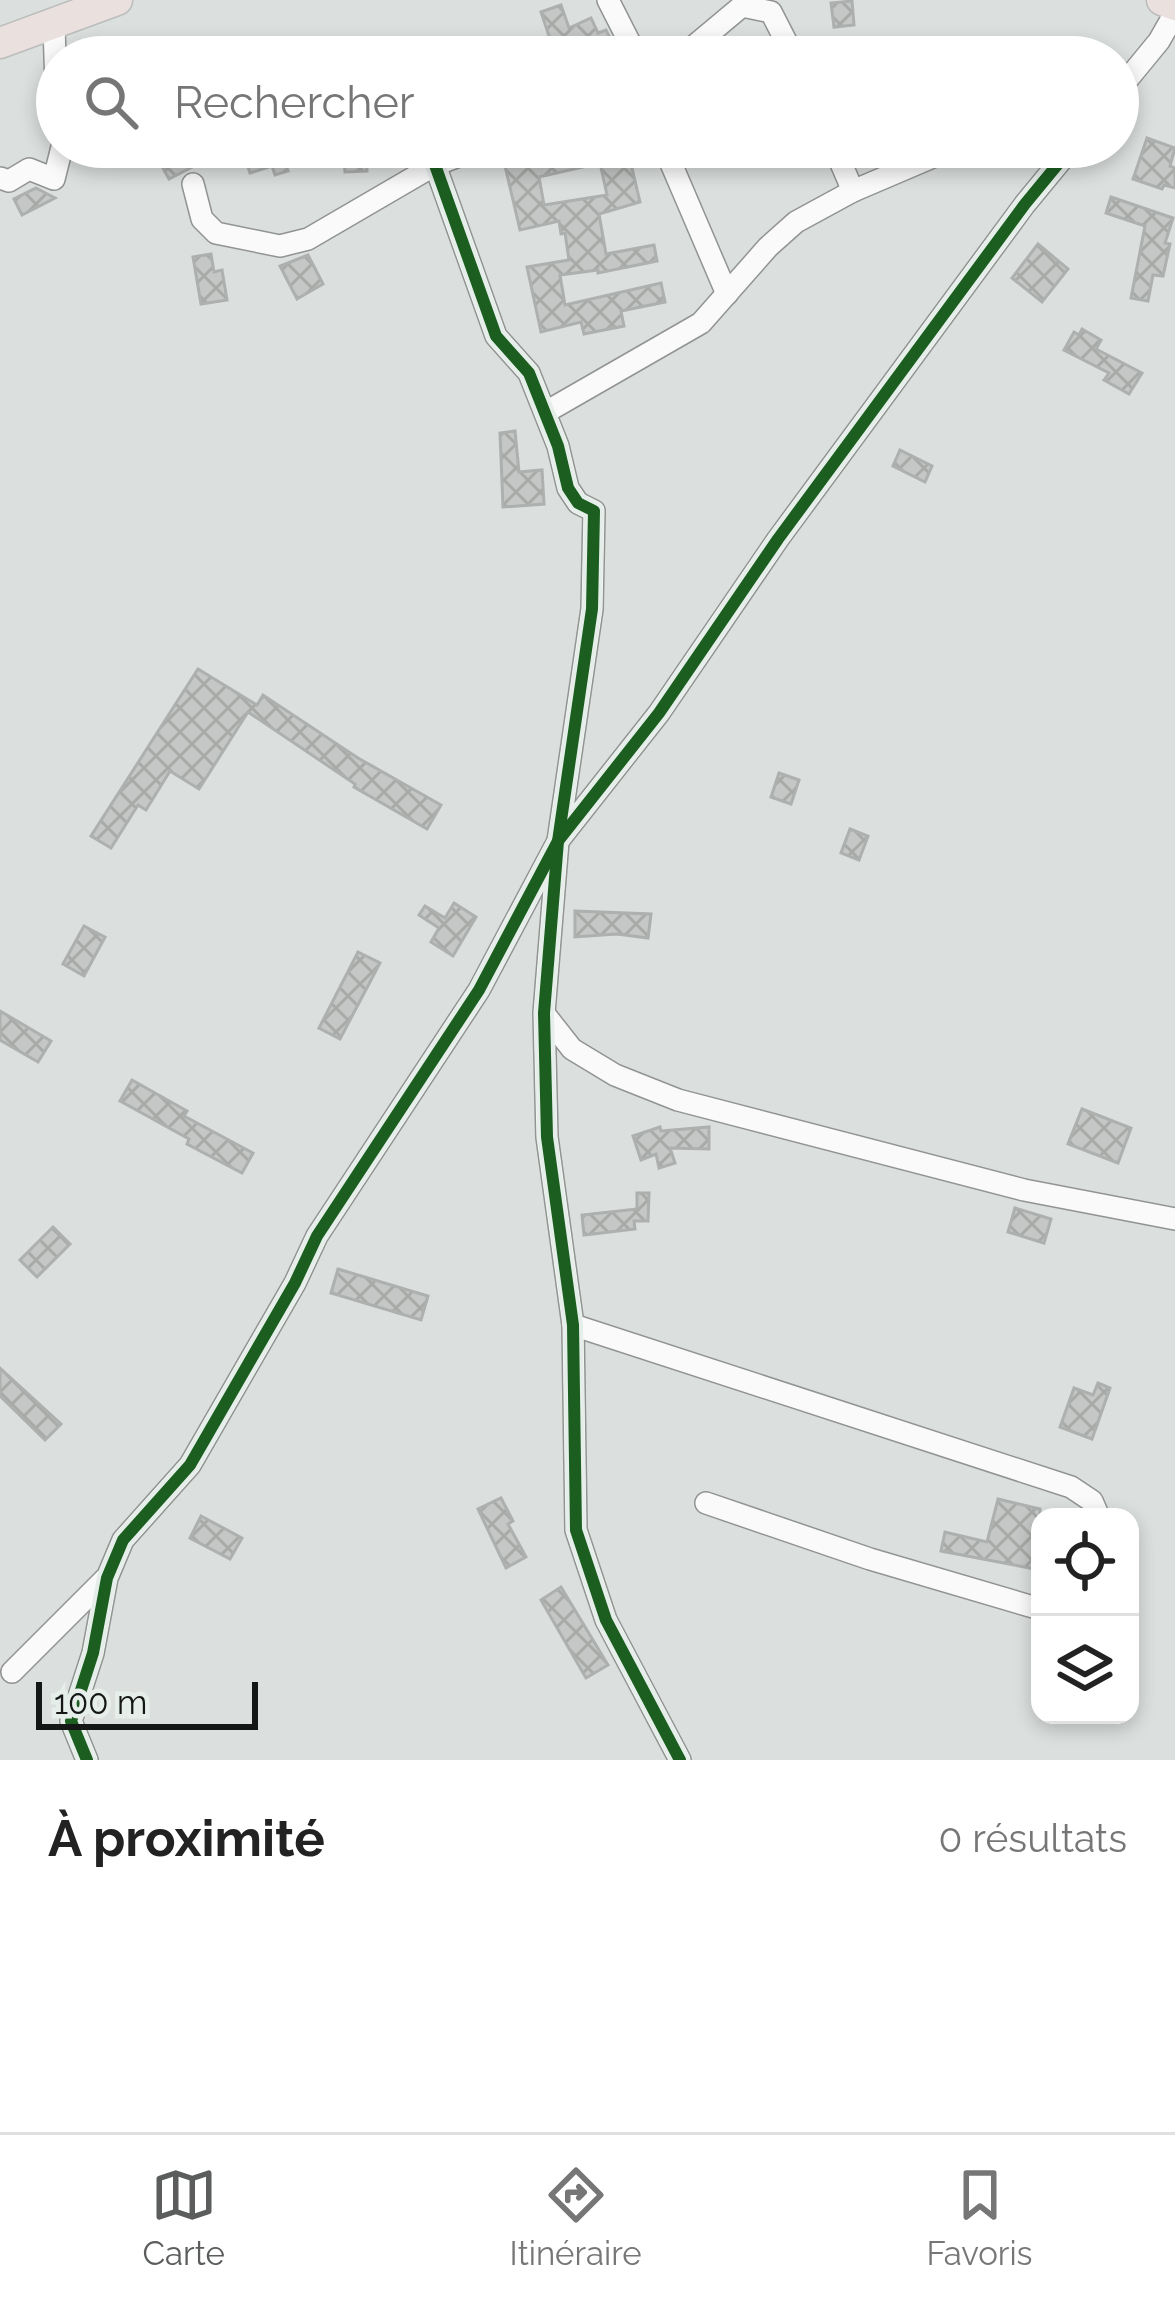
<!DOCTYPE html>
<html lang="fr">
<head>
<meta charset="utf-8">
<style>
	:root { --surface:#fff; --page:#f2f2f2; --text:#222; --muted:#767676; --line:#e0e0e0; --accent:#5a5d5c }
	body { margin:0; font-family:Raleway,sans-serif; background:var(--page); color:var(--text) }
	.controls { position:absolute; right:36px; bottom:36px; display:grid; overflow:hidden; border-radius:24px; box-shadow:0 6px 18px #0003 }
	.controls button { width:108px; height:108px; display:grid; place-items:center; padding:0; border:0; border-bottom:3px solid var(--line); background:var(--surface); color:var(--text); font:60px sans-serif }
	.scale { position:absolute; left:36px; bottom:30px; width:222px; box-sizing:border-box; padding-left:12px; border:6px solid #141716; border-top:0; font-size:33px; line-height:42px; white-space:nowrap; color:#141716; -webkit-text-stroke:9px #e6eeea; paint-order:stroke }
	.list { margin:0; padding:0; list-style:none }
	h2 { display:flex; justify-content:space-between; align-items:center; height:156px; margin:0; padding:0 48px; font-size:51px }
	h2 small { font-size:39px; font-weight:400; color:var(--muted) }
	.icon { flex:none; width:66px; height:66px; fill:none; stroke:currentColor; stroke-width:2; stroke-linecap:round; stroke-linejoin:round }
	.map { position:relative; flex:none; width:1175px; height:1760px; overflow:hidden }
	.search { position:absolute; background:var(--surface); box-shadow:0 6px 18px #0003; left:36px; right:36px; top:36px; height:132px; display:flex; align-items:center; gap:30px; box-sizing:border-box; padding:0 42px; border-radius:66px; color:var(--muted); font-size:45px }
	.sheet { height:372px; background:var(--surface) }
	nav { display:flex; justify-content:space-around; align-items:center; box-sizing:border-box; height:168px; border-top:3px solid var(--line); background:var(--surface); font-size:33px; color:var(--muted) }
	nav a { display:grid; justify-items:center; gap:6px }
	nav .on { color:var(--accent) }
	.map>svg:first-child { display:block }
</style>
</head>
<body>
<div class="map">
<svg width="1175" height="1760" viewBox="0 0 1175 1760">
	<defs>
		<pattern id="building-cross-hatch" width="8" height="8" patternUnits="userSpaceOnUse" patternTransform="scale(3)"><rect width="8" height="8" fill="#c4c7c5"/><path d="M0 0l8 8M0 8l8-8" fill="none" stroke="#a8aaa8"/></pattern>
	</defs>
	<rect width="100%" height="100%" fill="#dbdfdd"/>
	<g fill="url(#building-cross-hatch)" stroke="#adb0ae" stroke-width="3" fill-rule="evenodd">
		<polygon points="852,1 854,25 834,27 831,3"/>
		<polygon points="561,5 569,28 591,18 598,33 606,30 619,55 596,57 590,43 555,54 541,12"/>
		<polygon points="1147,138 1175,148 1170,166 1175,168 1175,188 1164,185 1162,189 1133,179"/>
		<polygon points="187,147 231,147 169,179 159,161"/>
		<polygon points="242,147 280,147 288,171 275,175 272,166 250,173"/>
		<polygon points="343,147 366,147 367,171 345,172"/>
		<path d="M544,147h83l13,55 -41,12 7,40 48,-9 3,16 -59,12v-3l-38,5 5,30 96,-22 4,19 -44,9 3,15 -40,8 -3,-12 -40,10 -14,-65 42,-7 -4,-27 -4,1 -2,-13 -39,9 -15,-64 41,-8zM600,163l7,32 -63,10 -5,-28z"/>
		<polygon points="36,188 55,198 22,215 14,199"/>
		<polygon points="1111,197 1173,218 1165,243 1170,244 1163,276 1153,275 1148,301 1131,298 1145,226 1106,213"/>
		<polygon points="1038,244 1068,269 1042,302 1012,278"/>
		<polygon points="211,254 214,272 222,270 227,300 201,304 193,257"/>
		<polygon points="308,255 323,284 297,299 280,266"/>
		<polygon points="1082,329 1101,340 1096,349 1142,373 1129,394 1104,380 1109,373 1064,350 1074,332 1079,335"/>
		<polygon points="515,431 519,472 542,470 544,504 503,507 500,433"/>
		<polygon points="900,450 932,466 925,482 893,466"/>
		<polygon points="198,669 257,705 263,695 358,758 441,805 427,829 354,787 355,784 248,712 199,789 170,771 146,810 138,805 111,848 91,836"/>
		<polygon points="779,773 799,780 791,804 771,797"/>
		<polygon points="850,829 868,836 859,860 841,853"/>
		<polygon points="454,903 476,917 453,956 431,942 439,928 419,915 425,906 445,918"/>
		<polygon points="575,911 651,914 648,938 617,934 575,937"/>
		<polygon points="84,926 105,937 84,976 63,964"/>
		<polygon points="358,952 380,963 340,1039 319,1028"/>
		<polygon points="0,1011 51,1041 38,1062 0,1040"/>
		<polygon points="132,1080 187,1111 184,1116 253,1153 242,1173 187,1144 189,1139 120,1101"/>
		<polygon points="1082,1109 1131,1128 1118,1163 1068,1144"/>
		<polygon points="660,1127 661,1131 709,1127 709,1149 670,1148 675,1163 659,1168 656,1154 641,1160 633,1136"/>
		<polygon points="637,1193 649,1193 648,1221 634,1221 635,1229 584,1235 582,1215 637,1209"/>
		<polygon points="1015,1208 1051,1219 1044,1243 1008,1232"/>
		<polygon points="53,1227 70,1244 37,1277 20,1260"/>
		<polygon points="338,1269 428,1296 421,1320 331,1293"/>
		<polygon points="0,1368 61,1424 45,1440 0,1396"/>
		<polygon points="1098,1383 1110,1388 1092,1439 1060,1427 1074,1388 1093,1395"/>
		<polygon points="501,1498 513,1521 508,1524 526,1557 506,1568 478,1509"/>
		<polygon points="998,1499 1040,1509 1040,1570 941,1551 945,1532 987,1542"/>
		<polygon points="201,1516 242,1538 230,1559 190,1538"/>
		<polygon points="561,1587 608,1665 586,1678 541,1600"/>
	</g>
	<g fill="none" stroke-linecap="round" stroke-linejoin="round">
		<g stroke="#919492" stroke-width="24">
			<g id="minor">
				<polyline points="608,0 637,57"/>
				<polyline points="54,26 57,118"/>
				<polyline points="681,57 742,6 771,12 794,57"/>
				<polyline points="1118,91 1159,41 1175,13"/>
				<polyline points="664,147 727,294"/>
				<polyline points="834,147 853,191"/>
				<polyline points="435,165 496,336 529,373 558,446 568,488 578,503 594,511 592,609 558,841 544,1013 547,1137 573,1325 576,1530 606,1620 680,1760"/>
				<polyline points="0,178 9,181 29,169 54,179 62,147"/>
				<polyline points="193,184 202,219 216,233 280,246 308,239 435,165 483,147"/>
				<polyline points="546,412 701,323 768,247 796,222 853,191 956,147"/>
				<polyline points="546,1016 572,1049 615,1075 678,1100 1024,1190 1175,1219"/>
				<polyline points="573,1325 1071,1487 1092,1501 1099,1517"/>
				<polyline points="706,1503 870,1559 1040,1609"/>
				<polyline points="12,1672 105,1579"/>
				<polyline points="87,1760 71,1721 93,1653 107,1578 123,1540 190,1465 295,1283 317,1236 479,990 558,841 659,713 778,539 1025,204 1072,147"/>
			</g>
		</g>
		<g stroke="#babdbc" stroke-width="33">
			<g id="highway">
				<polyline points="1162,0 1175,5"/>
				<polyline points="0,43 117,0"/>
			</g>
		</g>
		<use href="#minor" stroke="#fafafa" stroke-width="21"/>
		<use href="#highway" stroke="#eae0de" stroke-width="30"/>
		<g stroke="#e6eeea" stroke-width="20">
			<g id="cycleway">
				<polyline points="435,165 496,336 529,373 558,446 568,488 578,503 594,511 592,609 558,841 544,1013 547,1137 573,1325 576,1530 606,1620 680,1760"/>
				<polyline points="87,1760 71,1721 93,1653 107,1578 123,1540 190,1465 295,1283 317,1236 479,990 558,841 659,713 778,539 1025,204 1072,147"/>
			</g>
		</g>
		<use href="#cycleway" stroke="#1b5e20" stroke-width="12"/>
	</g>
</svg>
<div class="controls">
<button><svg class="icon" aria-label="locate" viewBox="0 0 24 24"><circle cx="12" cy="12" r="6"/><path d="M12 2v4M12 18v4M2 12h4M18 12h4"/></svg></button>
<button><svg class="icon" aria-label="layers" viewBox="0 0 24 24"><path d="M12 4l9 5-9 5-9-5zM3 14l9 5 9-5"/></svg></button>
</div>
<div class="scale">100 m</div>
<div class="search"><svg class="icon" aria-label="search" viewBox="0 0 24 24"><circle cx="10" cy="10" r="6"/><path d="M15 15l6 6"/></svg>Rechercher</div>
</div>
<section class="sheet">
<h2>À proximité<small>0 résultats</small></h2>
<ul class="list">
</ul>
</section>
<nav>
<a class="on"><svg class="icon" aria-label="map" viewBox="0 0 24 24"><path d="M3 6l6-2 6 2 6-2v14l-6 2-6-2-6 2zM9 4v14M15 6v14"/></svg>Carte</a>
<a><svg class="icon" aria-label="directions" viewBox="0 0 24 24"><path d="M12 3l9 9-9 9-9-9zM9 14v-3h6M13 9l2 2-2 2"/></svg>Itinéraire</a>
<a><svg class="icon" aria-label="saved" viewBox="0 0 24 24"><path d="M7 4h10v16l-5-4-5 4z"/></svg>Favoris</a>
</nav>
</body>
</html>
